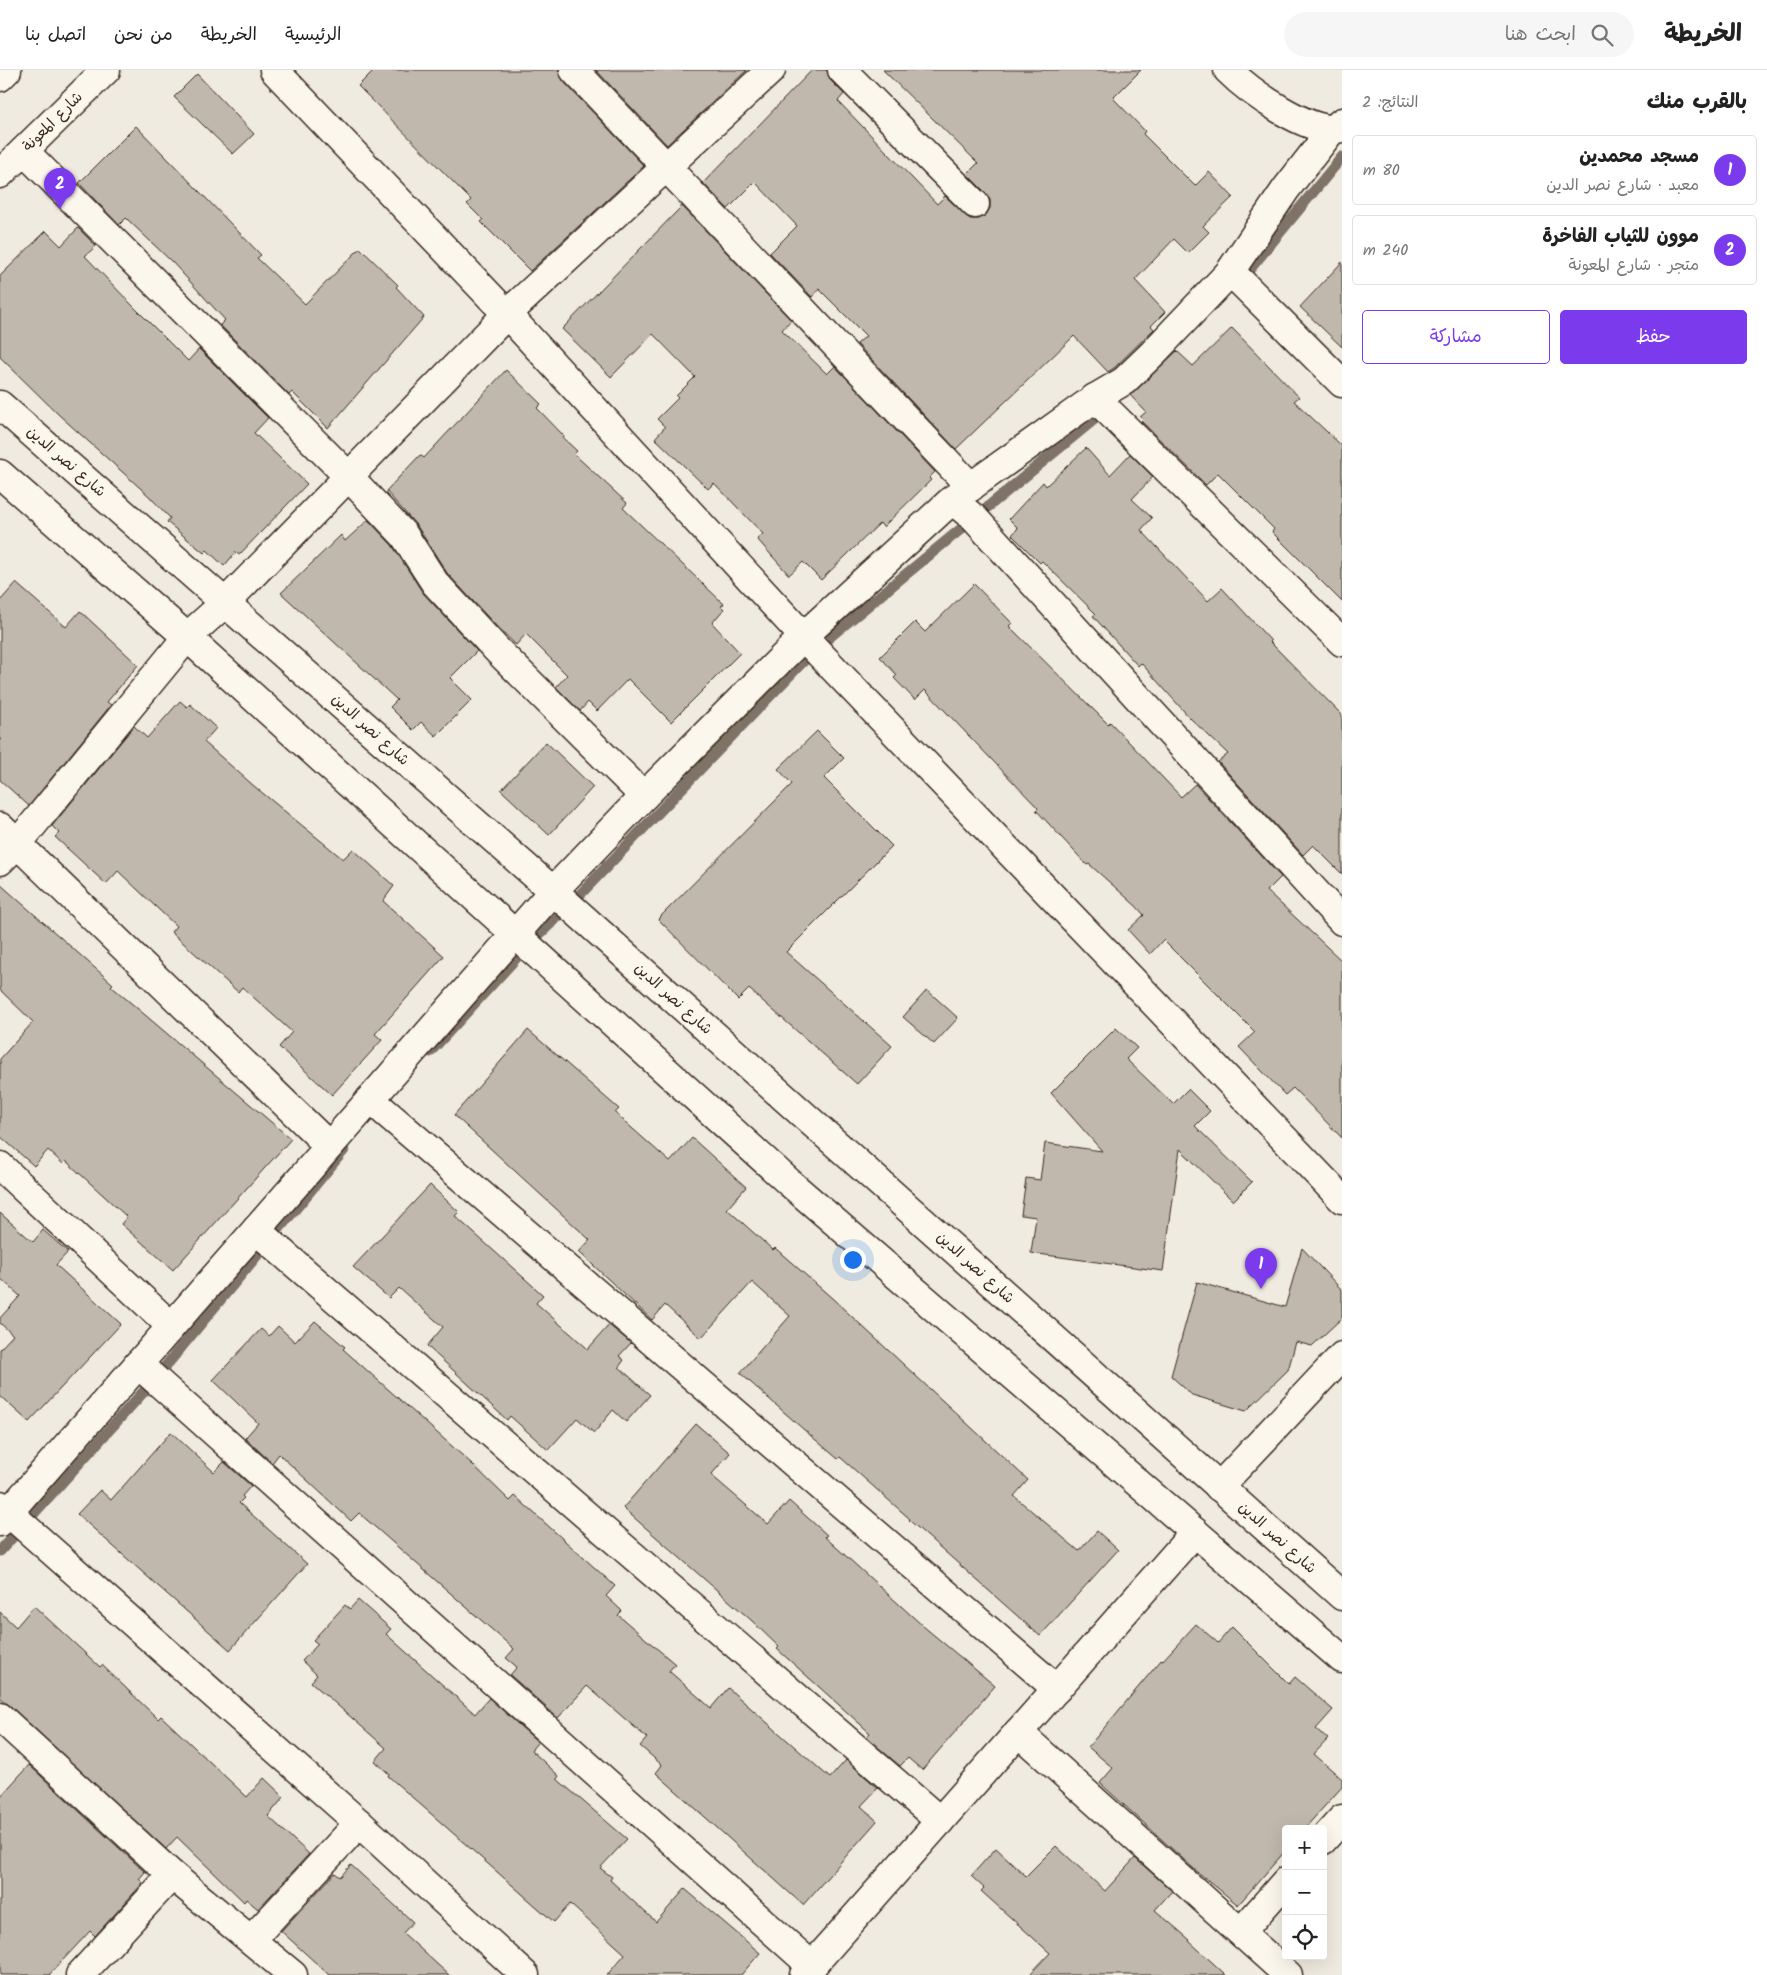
<!DOCTYPE html>
<html lang="ar">
<head>
<meta charset="utf-8">
<style>
	:root { --surface:#fff; --page:#f6f6f6; --text:#222; --muted:#767676; --line:#e0e0e0; --accent:#7c3aed }
	body { margin:0; font-family:Kalam,"Playpen Sans Arabic",sans-serif; background:var(--page); color:var(--text); direction:rtl }
	.controls { position:absolute; right:15px; bottom:15px; display:grid; overflow:hidden; border-radius:5px; box-shadow:0 5px 20px #0002 }
	.controls button { width:45px; height:45px; display:grid; place-items:center; padding:0; border:0; border-bottom:1px solid var(--line); background:var(--surface); color:var(--text); font:25px sans-serif }
	.you { position:absolute; left:852px; top:1189px; width:18px; height:18px; margin:-12px; border:4px solid #fff; border-radius:50%; background:#1a73e8; box-shadow:0 0 0 8px #1a73e833 }
	.badge { display:grid; place-items:center; width:32px; height:32px; border-radius:50%; background:var(--accent); color:#fff; font-size:16px; font-weight:700 }
	.pin { position:absolute; translate:-50% -41px; filter:drop-shadow(0 1px 2px #0008) }
	.pin::after { content:''; position:absolute; top:26px; width:18px; height:15px; background:inherit; clip-path:polygon(0 0,100% 0,50% 100%) }
	.list { margin:0; padding:0; list-style:none }
	h2 { display:flex; justify-content:space-between; align-items:center; height:65px; margin:0; padding:0 20px; font-size:21px }
	h2 small { font-size:16px; font-weight:400; color:var(--muted) }
	.list li { display:grid; grid-template-columns:32px 1fr auto; gap:15px; align-items:center; box-sizing:border-box; height:70px; margin:0 10px 10px; padding:0 10px; border:1px solid var(--line); border-radius:5px }
	.list b { display:block; font-size:19px; white-space:nowrap }
	.list p { margin:0; font-size:16px; white-space:nowrap; color:var(--muted) }
	.list em { font-size:16px; font-style:normal; color:var(--muted) }
	.actions { display:flex; gap:10px; padding:15px 20px }
	.actions a { flex:1; padding:11px 0; border:1px solid var(--accent); border-radius:5px; text-align:center; font-size:18px; color:var(--accent) }
	.actions .main { background:var(--accent); color:#fff }
	.icon { flex:none; width:28px; height:28px; fill:none; stroke:currentColor; stroke-width:2; stroke-linecap:round; stroke-linejoin:round }
	.map { position:relative; flex:none; width:1342px; height:1905px; overflow:hidden; direction:ltr }
	header { display:flex; align-items:center; gap:30px; box-sizing:border-box; height:70px; padding:0 25px; background:var(--surface); border-bottom:1px solid var(--line) }
	header strong { font-size:24px }
	nav { display:flex; gap:28px; margin-inline-start:auto; font-size:18px }
	.search { width:350px; height:45px; background:var(--page); display:flex; align-items:center; gap:12px; box-sizing:border-box; padding:0 18px; border-radius:28px; color:var(--muted); font-size:19px }
	main { display:flex }
	aside { flex:1; background:var(--surface) }
	.map>svg:first-child { display:block }
</style>
</head>
<body>
<header>
<strong>الخريطة</strong>
<div class="search"><svg class="icon" aria-label="search" viewBox="0 0 24 24"><circle cx="10" cy="10" r="6"/><path d="M15 15l6 6"/></svg>ابحث هنا</div>
<nav><a>الرئيسية</a><a>الخريطة</a><a>من نحن</a><a>اتصل بنا</a></nav>
</header>
<main>
<aside>
<h2>بالقرب منك<small>النتائج: 2</small></h2>
<ul class="list">
<li><span class="badge">1</span><div><b>مسجد محمدين</b><p>معبد · شارع نصر الدين</p></div><em>80 m</em></li>
<li><span class="badge">2</span><div><b>موون للثياب الفاخرة</b><p>متجر · شارع المعونة</p></div><em>240 m</em></li>
</ul>
<div class="actions"><a class="main">حفظ</a><a>مشاركة</a></div>
</aside>
<div class="map">
<svg width="1342" height="1905" viewBox="0 0 1342 1905">
	<rect width="100%" height="100%" fill="#f0ebe0"/>
	<filter id="ink" filterUnits="userSpaceOnUse"><feTurbulence type="fractalNoise" baseFrequency=".02" numOctaves="2"/><feDisplacementMap in="SourceGraphic" scale="10" xChannelSelector="R" yChannelSelector="G"/><feConvolveMatrix kernelMatrix="1 2 1 2 8 2 1 2 1" color-interpolation-filters="sRGB"/></filter>
	<g filter="url(#ink)">
		<g fill="none" stroke-linecap="round" stroke-linejoin="round">
			<g stroke="#7f7367" stroke-width="11">
				<polyline points="1240,211 1342,87"/>
				<polyline points="430,982 528,875 569,836 815,579 1108,338"/>
				<polyline points="0,1481 155,1309 344,1080"/>
			</g>
		</g>
		<g fill="#c0b8ad" stroke="#3b2a1e">
			<polygon points="374,0 559,0 563,11 644,96 530,201 481,152 483,150 467,134 471,130 358,16"/>
			<polygon points="596,0 747,0 667,75"/>
			<polygon points="812,0 827,0 831,11 844,24 838,31 937,134 945,126 970,149 979,149 986,145 990,138 990,130 986,123 967,104 978,93 883,0 1141,0 1113,28 1145,61 1143,64 1195,116 1209,102 1233,127 1203,156 1209,162 1188,183 1174,169 1135,210 1165,242 1151,256 1154,259 1114,298 1108,302 1074,266 956,379 857,274 866,266 819,219 812,227 770,183 797,156 755,112 728,139 703,113"/>
			<polygon points="197,4 254,64 233,84 174,27"/>
			<polygon points="136,56 261,185 257,188 305,234 360,178 398,215 396,217 424,247 328,358 292,322 289,325 220,255 225,250 173,193 126,148 119,155 79,113"/>
			<polygon points="682,136 791,250 782,260 827,304 835,296 935,402 929,408 931,410 883,457 880,453 821,510 803,492 789,505 757,469 763,464 714,413 708,419 655,368 665,357 657,349 678,328 676,326 695,307 653,264 611,307 562,259"/>
			<polygon points="78,158 96,176 85,186 133,236 188,291 199,279 268,348 254,363 307,414 239,485 236,482 224,496 207,480 204,483 167,452 170,448 149,426 59,345 0,287 0,206 46,161 61,176"/>
			<polygon points="1342,192 1342,277 1300,237"/>
			<polygon points="1232,258 1299,327 1294,331 1342,376 1342,532 1272,462 1274,459 1218,403 1206,415 1141,351 1143,349 1140,347 1146,342 1130,325 1177,281 1193,296"/>
			<polygon points="506,300 541,334 537,338 564,366 563,368 577,381 574,384 627,433 623,438 724,534 721,536 724,539 712,553 740,583 671,652 628,609 597,641 588,632 580,641 556,617 567,605 526,564 516,575 499,559 447,503 417,456 386,421 420,385 424,388"/>
			<polygon points="1086,378 1110,405 1130,384 1153,407 1132,429 1152,448 1141,460 1208,531 1222,518 1271,571 1270,572 1342,645 1342,804 1313,775 1303,785 1218,692 1228,684 1190,648 1141,593 1138,596 1093,546 1096,544 1042,491 1040,493 1012,465 1018,458 1009,449 1043,412 1046,416"/>
			<polygon points="368,450 392,475 423,523 477,581 450,608 472,630 436,666 421,652 413,660 390,637 397,630 281,523 341,465 345,471"/>
			<polygon points="16,513 66,557 80,541 138,595 107,632 111,635 29,736 0,710 0,531"/>
			<polygon points="974,514 1012,553 1009,556 1108,654 1110,652 1181,727 1195,714 1281,807 1267,821 1342,891 1342,1068 1293,1018 1285,1025 1239,977 1255,962 1163,870 1150,884 1128,860 1144,845 1136,836 1089,794 1087,795 1036,740 1038,738 925,620 915,630 894,608 897,605 880,587 915,552 925,562"/>
			<polygon points="180,631 187,637 190,634 216,658 204,672 254,716 343,789 353,779 394,816 383,831 444,886 375,964 382,970 332,1025 279,977 292,962 242,917 238,922 171,862 176,856 118,801 106,814 55,767 59,763 52,756 134,656 147,668"/>
			<polygon points="817,661 844,688 824,708 892,776 786,882 892,976 857,1014 749,919 738,930 658,849 792,714 778,699"/>
			<polygon points="546,672 593,717 549,765 501,720"/>
			<polygon points="0,814 113,914 111,916 291,1069 173,1200 121,1154 127,1147 66,1091 63,1094 48,1080 34,1096 0,1066 0,989 33,952 0,920"/>
			<polygon points="927,920 958,948 934,974 903,947"/>
			<polygon points="1116,958 1137,978 1126,989 1173,1034 1188,1019 1210,1041 1195,1056 1252,1112 1233,1131 1180,1079 1163,1201 1031,1183 1036,1147 1021,1145 1026,1108 1040,1110 1045,1073 1102,1081 1051,1023"/>
			<polygon points="528,960 619,1039 615,1043 670,1092 692,1068 746,1117 727,1139 773,1180 775,1178 833,1229 1028,1410 1014,1426 1079,1481 1097,1461 1118,1480 1040,1566 909,1450 910,1449 840,1387 838,1389 803,1359 740,1303 790,1246 752,1212 701,1268 665,1235 652,1250 579,1182 590,1170 454,1045"/>
			<polygon points="430,1115 459,1142 455,1146 543,1225 536,1233 588,1279 609,1255 631,1273 619,1286 624,1290 619,1297 650,1325 626,1352 613,1340 594,1363 577,1348 548,1380 510,1346 507,1350 427,1276 443,1257 399,1218 389,1228 353,1197"/>
			<polygon points="0,1143 33,1172 43,1160 68,1182 56,1195 121,1254 29,1352 0,1326 0,1279 13,1265 0,1253 0,1248 20,1226 0,1208"/>
			<polygon points="1302,1178 1342,1220 1342,1248 1312,1276 1296,1272 1288,1300 1246,1341 1192,1325 1171,1306 1197,1212 1285,1237"/>
			<polygon points="315,1251 345,1277 343,1279 472,1394 510,1431 515,1426 615,1516 606,1526 622,1541 618,1545 675,1594 669,1601 711,1638 728,1618 830,1708 846,1690 878,1718 861,1736 877,1751 803,1835 656,1703 662,1695 640,1676 647,1668 587,1616 558,1648 510,1605 517,1597 506,1588 514,1579 359,1443 351,1451 279,1384 272,1393 245,1368 258,1353 213,1310 261,1259 269,1266 278,1256 295,1272"/>
			<polygon points="696,1354 730,1383 711,1405 768,1454 789,1431 827,1465 825,1467 923,1556 995,1616 922,1700 908,1688 900,1696 866,1667 870,1663 777,1579 779,1577 751,1550 623,1438"/>
			<polygon points="171,1362 214,1402 224,1392 251,1416 242,1426 244,1428 239,1433 307,1494 230,1580 77,1444 100,1420 111,1430"/>
			<polygon points="358,1530 391,1559 386,1564 475,1644 489,1628 538,1672 531,1680 559,1706 557,1709 627,1769 600,1798 612,1807 610,1810 656,1852 685,1819 760,1883 741,1905 607,1905 625,1884 570,1834 554,1852 388,1706 389,1704 375,1691 386,1678 311,1612 317,1605 302,1591 318,1574 313,1570 345,1535 350,1539"/>
			<polygon points="34,1536 100,1597 102,1595 158,1649 161,1646 247,1727 264,1708 284,1727 268,1746 309,1784 258,1839 246,1829 244,1832 177,1767 166,1779 0,1627 0,1542 16,1557"/>
			<polygon points="1196,1554 1218,1573 1232,1557 1289,1614 1295,1607 1333,1640 1316,1659 1328,1669 1314,1684 1342,1709 1342,1717 1304,1759 1286,1759 1286,1780 1238,1835 1193,1798 1100,1713 1113,1698 1088,1677 1162,1589 1163,1590"/>
			<polygon points="29,1695 145,1802 139,1809 143,1813 95,1866 90,1861 49,1905 0,1905 0,1727"/>
			<polygon points="1056,1776 1105,1821 1135,1788 1172,1821 1155,1840 1190,1870 1189,1871 1226,1905 1029,1905 1050,1883 981,1821 984,1818 971,1806 996,1778 1026,1806"/>
			<polygon points="351,1795 413,1852 403,1863 449,1905 329,1905 281,1861 335,1803 340,1807"/>
		</g>
		<g fill="none" stroke-linecap="round" stroke-linejoin="round">
			<g stroke="#3b2a1e" stroke-width="31">
				<g id="minor">
					<polyline points="274,0 507,244 815,579 1342,1129"/>
					<polyline points="574,0 971,417"/>
					<polyline points="842,0 975,134"/>
					<path d="M1228,0c22,22 83,66 114,58"/>
					<polyline points="24,81 349,407 404,465 435,513 496,579 644,726"/>
					<polyline points="1229,203 1240,211 1342,313"/>
					<polyline points="1095,328 1342,572"/>
					<polyline points="0,335 553,821 1342,1526"/>
					<polyline points="0,404 187,567 791,1114 1342,1589"/>
					<polyline points="952,430 974,448 1342,851"/>
					<polyline points="0,757 329,1076"/>
					<polyline points="0,791 18,773 187,567 226,532 507,244 771,0"/>
					<polyline points="370,1029 1057,1619"/>
					<polyline points="0,1096 171,1256"/>
					<polyline points="256,1160 940,1751"/>
					<polyline points="138,1294 812,1896"/>
					<polyline points="1219,1417 1342,1286"/>
					<polyline points="0,1435 359,1753 525,1905"/>
					<polyline points="0,1452 553,821 644,726 805,565 952,430 1095,328 1124,311 1153,283 1229,203 1286,119 1331,61 1342,52"/>
					<polyline points="0,1647 172,1805 293,1905"/>
					<polyline points="1018,1662 1288,1905"/>
					<polyline points="1323,1770 1342,1749"/>
					<polyline points="1241,1862 1286,1811"/>
					<polyline points="252,1869 359,1753"/>
					<polyline points="80,1905 172,1805"/>
					<polyline points="804,1905 1195,1462"/>
				</g>
			</g>
			<g stroke="#3b2a1e" stroke-width="31">
				<g id="highway">
					<polyline points="0,7 7,0"/>
					<polyline points="0,104 106,0"/>
				</g>
			</g>
			<use href="#minor" stroke="#fbf7ec" stroke-width="28"/>
			<use href="#highway" stroke="#fbf7ec" stroke-width="28"/>
		</g>
	</g>
	<g text-anchor="middle" dominant-baseline="central" stroke-width="5" stroke-linejoin="round" paint-order="stroke">
		<g font-size="15" fill="#3b2a1e" stroke="#fbf7ec">
			<text transform="translate(53 52) rotate(-45)">شارع المعونة</text>
			<text transform="translate(66 392) rotate(41)">شارع نصر الدين</text>
			<text transform="translate(370 660) rotate(42)">شارع نصر الدين</text>
			<text transform="translate(673 929) rotate(42)">شارع نصر الدين</text>
			<text transform="translate(975 1198) rotate(42)">شارع نصر الدين</text>
			<text transform="translate(1277 1468) rotate(42)">شارع نصر الدين</text>
		</g>
	</g>
</svg>
<div class="controls">
<button>+</button>
<button>−</button>
<button><svg class="icon" aria-label="locate" viewBox="0 0 24 24"><circle cx="12" cy="12" r="6"/><path d="M12 2v4M12 18v4M2 12h4M18 12h4"/></svg></button>
</div>
<div class="you"></div>
<div class="pin badge" style="left:1261px;top:1219px">1</div>
<div class="pin badge" style="left:60px;top:139px">2</div>
</div>
</main>
</body>
</html>
